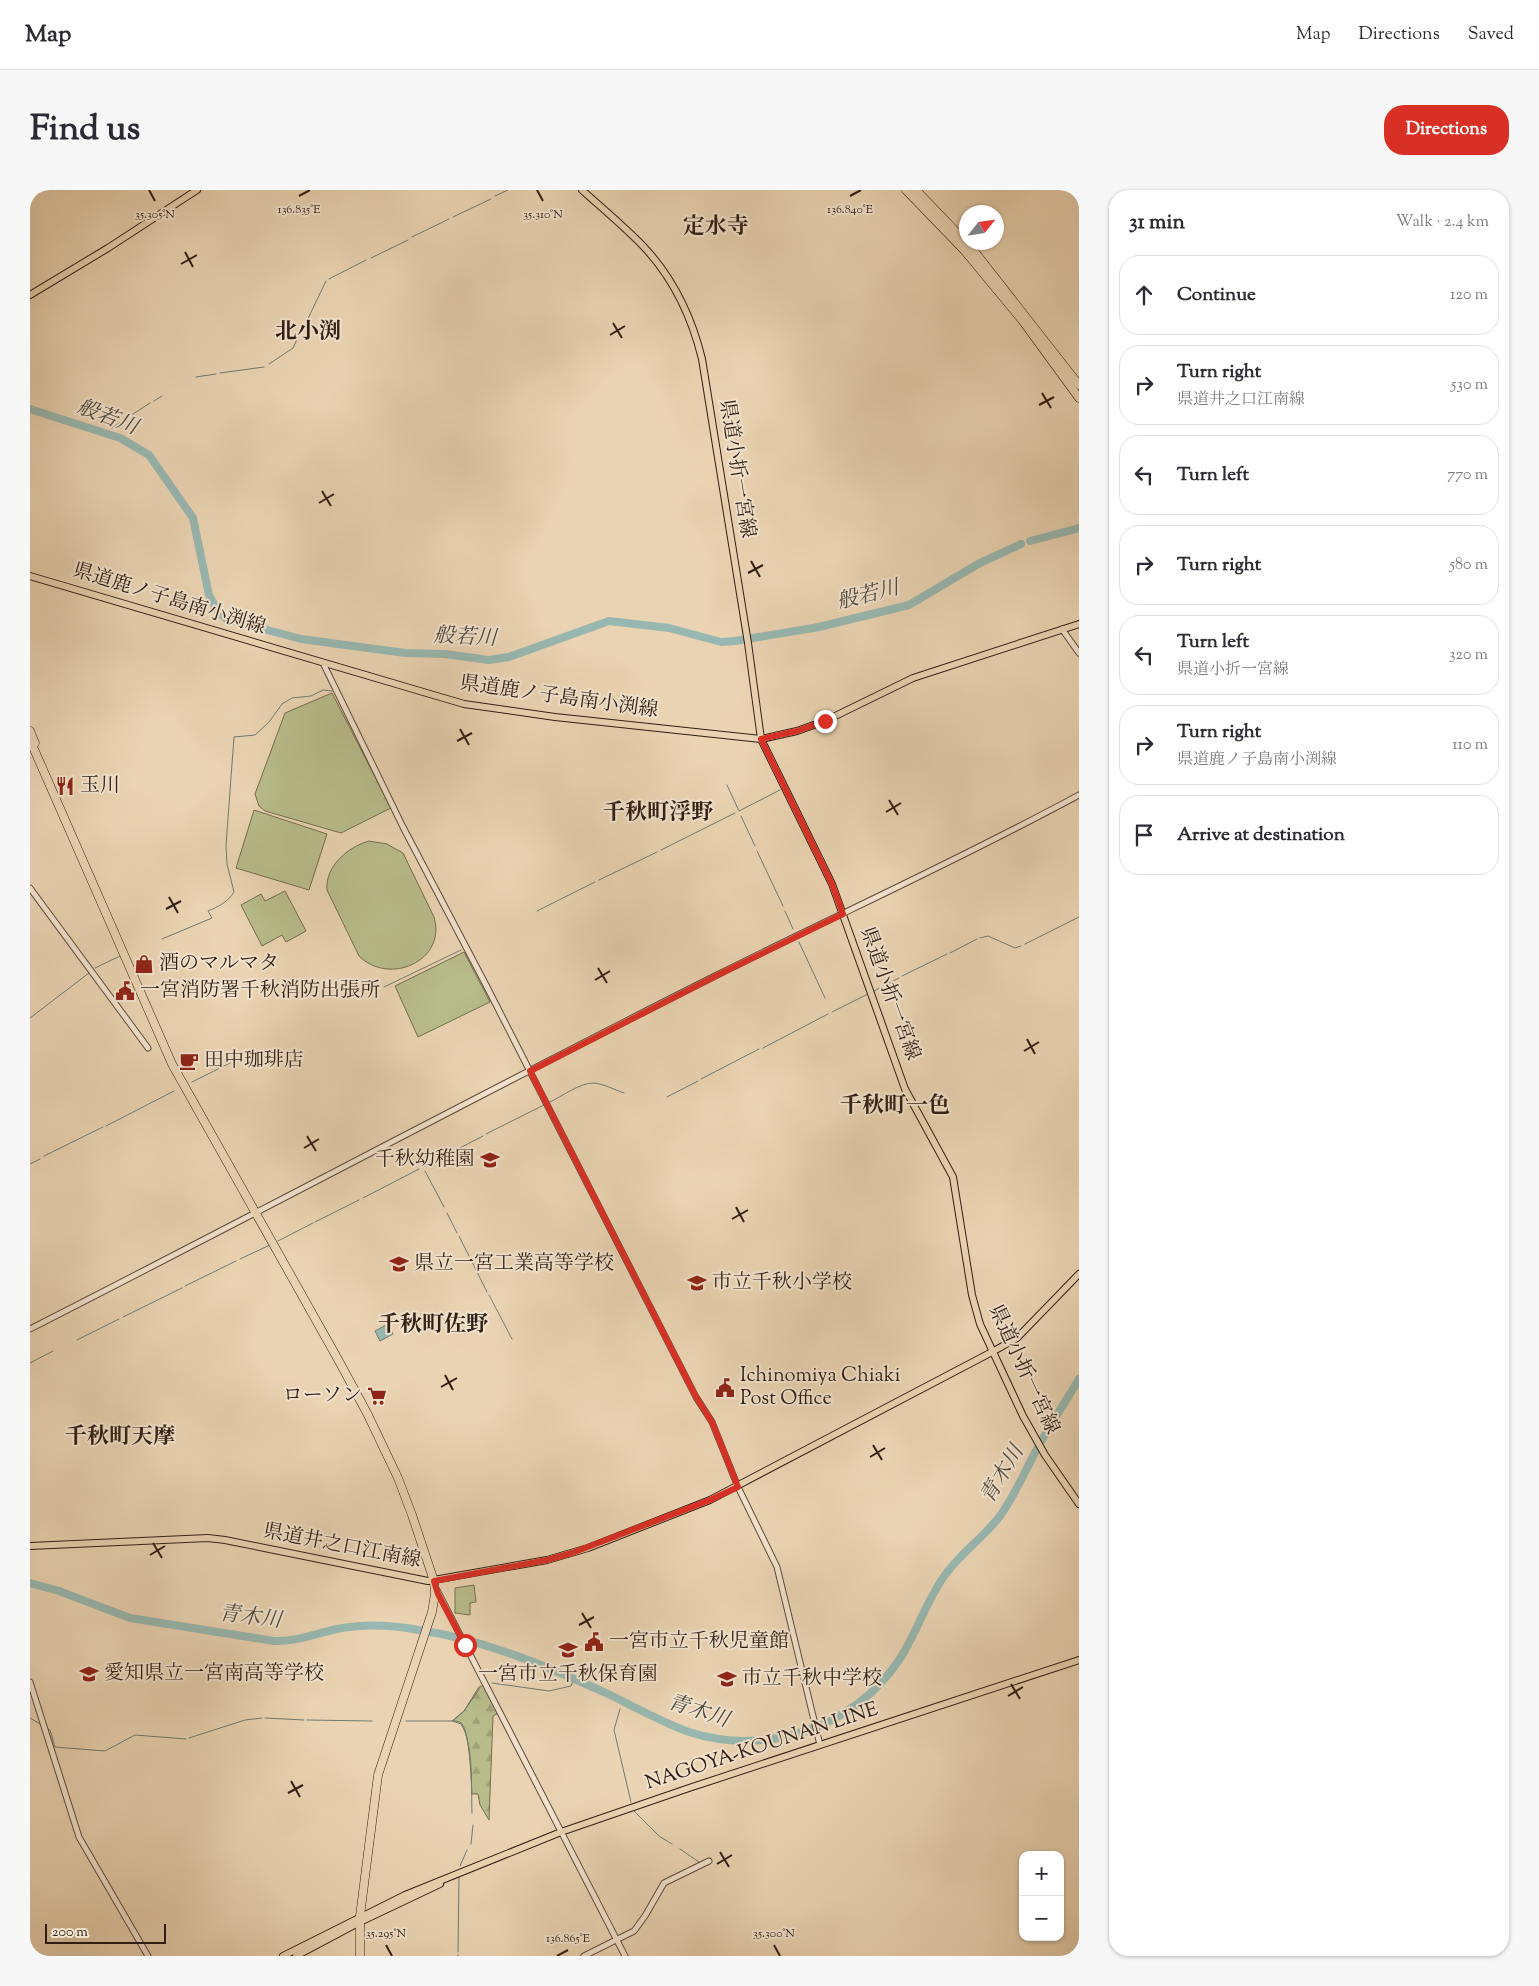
<!DOCTYPE html>
<html lang="en">
<head>
<meta charset="utf-8">
<style>
	:root { --surface:#fff; --page:#f7f7f7; --text:#2b2b33; --muted:#7c7c81; --line:#e1e1e2; --accent:#d93025 }
	body { margin:0; font-family:"Sorts Mill Goudy","Noto Serif JP",serif; background:var(--page); color:var(--text) }
	.controls { position:absolute; right:15px; bottom:15px; display:grid; overflow:hidden; border-radius:10px; box-shadow:0 1px 4px #0004 }
	.controls button { width:45px; height:45px; display:grid; place-items:center; padding:0; border:0; border-bottom:1px solid var(--line); background:var(--surface); color:var(--text); font:25px sans-serif }
	.compass { position:absolute; left:929px; top:15px; width:45px; height:45px; border-radius:50%; background:var(--surface); box-shadow:0 1px 4px #0004; rotate:60deg }
	.scale { position:absolute; left:15px; bottom:12px; width:121px; box-sizing:border-box; padding-left:5px; border:2px solid #301e14; border-top:0; font-size:14px; line-height:18px; white-space:nowrap; color:#301e14; -webkit-text-stroke:4px #f1e2cd; paint-order:stroke }
	.stop { position:absolute; width:15px; height:15px; margin:-11px; border:4px solid #d93025; border-radius:50%; background:#fff }
	.stop.end { background:#d93025; border-color:#fff; box-shadow:0 1px 5px #0008 }
	.list { margin:0; padding:0; list-style:none }
	h2 { display:flex; justify-content:space-between; align-items:center; height:65px; margin:0; padding:0 20px; font-size:21px }
	h2 small { font-size:16px; font-weight:400; color:var(--muted) }
	.list li { display:grid; grid-template-columns:32px 1fr auto; gap:15px; align-items:center; box-sizing:border-box; height:80px; margin:0 10px 10px; padding:0 10px; border:1px solid var(--line); border-radius:20px }
	.list b { display:block; font-size:19px; white-space:nowrap }
	.list p { margin:0; font-size:16px; white-space:nowrap; color:var(--muted) }
	.list em { font-size:16px; font-style:normal; color:var(--muted) }
	.icon { flex:none; width:28px; height:28px; fill:none; stroke:currentColor; stroke-width:2; stroke-linecap:round; stroke-linejoin:round }
	.map { position:relative; flex:none; width:1049px; height:1766px; overflow:hidden; border-radius:20px }
	header { display:flex; align-items:center; gap:30px; box-sizing:border-box; height:70px; padding:0 25px; background:var(--surface); border-bottom:1px solid var(--line) }
	header strong { font-size:24px }
	nav { display:flex; gap:28px; margin-inline-start:auto; font-size:18px }
	.intro { display:flex; align-items:center; justify-content:space-between; box-sizing:border-box; height:120px; padding:0 30px }
	h1 { margin:0; font-size:35px }
	.button { padding:12px 22px; border-radius:20px; background:var(--accent); color:#fff; font-size:18px; font-weight:700 }
	main { display:flex; gap:30px; padding:0 30px }
	aside { flex:1; background:var(--surface); border-radius:20px; box-shadow:0 1px 4px #0004 }
	.map>svg:first-child { display:block }
</style>
</head>
<body>
<header>
<strong>Map</strong>
<nav><a>Map</a><a>Directions</a><a>Saved</a></nav>
</header>
<div class="intro"><h1>Find us</h1><a class="button">Directions</a></div>
<main>
<div class="map">
<svg width="1049" height="1766" viewBox="0 0 1049 1766">
	<defs>
		<pattern id="forest-firs" width="22" height="20" patternUnits="userSpaceOnUse" patternTransform="scale(1.25)"><rect width="22" height="20" fill="#b8bc8b"/><path d="M5 1l3.5 6h-7zM16 11l3.5 6h-7z" fill="#9ea177"/></pattern>
	</defs>
	<rect width="100%" height="100%" fill="#ead3b2"/>
	<filter id="stains"><feTurbulence type="fractalNoise" baseFrequency=".004" numOctaves="4"/><feColorMatrix values="0 0 0 0 .2 0 0 0 0 .09 0 0 0 0 .02 0 0 0 .5 -.17"/></filter>
	<radialGradient id="worn" r=".72"><stop offset=".6" stop-color="#630" stop-opacity="0"/><stop offset="1" stop-color="#630" stop-opacity=".3"/></radialGradient>
	<path fill="url(#forest-firs)" stroke="#746d50" d="M456,1494l14,28 -7,4 -4,104 -9,-15 -2,-11h-6c-1,-13 -2,-63 -11,-71 -3,-2 -5,-2 -8,-2l11,-10 15,-24z"/>
	<g fill="#b8bc8b" stroke="#746d50">
		<polygon points="302,503 361,618 311,643 235,621 229,616 225,604 255,523"/>
		<polygon points="224,620 297,644 279,700 206,678"/>
		<path d="M339,651l18,3 16,9 31,64c13,44 -45,69 -75,39l-32,-66c-2,-24 21,-43 42,-49z"/>
		<polygon points="255,701 276,741 256,752 252,745 232,756 211,715 231,704 235,711"/>
		<polygon points="434,762 460,812 388,847 365,796"/>
		<polygon points="444,1395 446,1412 440,1413 440,1425 425,1423 425,1398"/>
	</g>
	<polygon fill="#98b7b0" stroke="#6e7a72" points="358,1134 363,1144 350,1151 345,1141"/>
	<g fill="none" stroke-linecap="round" stroke-linejoin="round">
		<g stroke="#6e7a72" stroke-width="1">
			<polyline points="465,6 478,0"/>
			<polyline points="423,27 461,9"/>
			<polyline points="382,47 419,29"/>
			<polyline points="341,68 378,50"/>
			<polyline points="299,89 336,70"/>
			<polyline points="273,139 296,91"/>
			<polyline points="239,174 263,158 270,143"/>
			<polyline points="190,183 234,177"/>
			<polyline points="166,187 186,184"/>
			<polyline points="124,211 132,206"/>
			<polyline points="100,226 120,213"/>
			<polyline points="82,238 97,228"/>
			<polyline points="697,595 709,621 750,600"/>
			<polyline points="711,626 725,656"/>
			<polyline points="631,660 705,623"/>
			<polyline points="727,661 753,716"/>
			<polyline points="569,690 627,662"/>
			<polyline points="507,721 565,692"/>
			<polyline points="755,721 763,739"/>
			<polyline points="950,748 958,746 985,758 991,756"/>
			<path d="M132,749l50,-21 -4,-7c10,-4 21,-10 26,-19l-7,-28 -1,-19 8,-108 21,-2 14,-13 13,-18 10,-6 19,-2 12,-6 9,1"/>
			<polyline points="769,752 795,808"/>
			<polyline points="995,754 1049,727"/>
			<polyline points="920,763 947,749"/>
			<polyline points="65,778 90,766"/>
			<polyline points="872,786 917,764"/>
			<polyline points="354,797 431,760"/>
			<polyline points="844,801 869,788"/>
			<polyline points="802,822 838,804"/>
			<polyline points="0,828 59,783"/>
			<polyline points="733,858 798,824"/>
			<polyline points="671,889 729,859"/>
			<polyline points="162,892 200,873"/>
			<polyline points="637,907 668,891"/>
			<path d="M520,912c13,-6 29,-19 44,-19 10,1 21,7 30,10"/>
			<polyline points="76,936 144,901"/>
			<polyline points="456,944 514,915"/>
			<polyline points="14,966 73,937"/>
			<polyline points="0,974 10,969"/>
			<polyline points="393,977 453,946"/>
			<polyline points="395,981 414,1017"/>
			<polyline points="333,1008 389,979"/>
			<polyline points="417,1023 427,1043"/>
			<polyline points="285,1032 329,1010"/>
			<polyline points="429,1046 439,1066"/>
			<polyline points="248,1051 283,1033"/>
			<polyline points="210,1069 240,1055"/>
			<polyline points="441,1070 457,1102"/>
			<polyline points="155,1096 206,1071"/>
			<polyline points="459,1105 482,1149"/>
			<polyline points="93,1127 152,1098"/>
			<polyline points="47,1150 89,1129"/>
			<polyline points="0,1173 23,1161"/>
			<polyline points="462,1493 519,1501 541,1496 544,1489"/>
			<polyline points="590,1519 584,1540 601,1612"/>
			<polyline points="0,1528 12,1535"/>
			<polyline points="235,1528 274,1530"/>
			<polyline points="277,1530 342,1531"/>
			<polyline points="376,1531 422,1531 434,1521 450,1498"/>
			<path d="M422,1531l9,3c13,20 10,65 11,89"/>
			<polyline points="18,1539 20,1540 25,1557 75,1561 105,1545 156,1549"/>
			<polyline points="159,1548 215,1530 232,1528"/>
			<polyline points="604,1621 629,1646 642,1654"/>
			<polyline points="441,1654 443,1635"/>
			<polyline points="650,1659 669,1672"/>
			<polyline points="430,1676 437,1660"/>
			<polyline points="428,1762 429,1687"/>
			<polyline points="428,1766 428,1765"/>
		</g>
		<g stroke="#98b7b0" stroke-width="8">
			<polyline points="0,219 90,248 119,265 163,328 179,405 187,420 196,429 271,449 375,463 415,464 459,470 479,467 579,431 639,438 691,452 705,451 789,437 879,415 948,374 991,354"/>
			<polyline points="1000,351 1049,338"/>
			<path d="M0,1393l29,8 71,27 144,23c26,1 49,-11 75,-14 22,-3 48,-1 70,3 66,10 127,36 187,63 27,13 55,29 83,39 77,25 165,-4 210,-72 18,-27 27,-59 46,-85 16,-22 39,-38 55,-59 15,-21 25,-45 37,-67 13,-24 28,-47 42,-70"/>
		</g>
		<g stroke="#5e4b3c" stroke-width="7">
			<g id="minor">
				<polyline points="1032,439 1049,463"/>
				<polyline points="293,473 373,637 457,797 666,1207 682,1232 708,1297 747,1377 790,1555"/>
				<polyline points="0,698 118,858"/>
				<path d="M0,1139c230,-117 458,-239 689,-355 120,-60 242,-115 360,-179"/>
				<polyline points="407,1400 595,1766"/>
				<polyline points="0,1492 49,1647 118,1766"/>
				<polyline points="554,1766 604,1741 615,1726 634,1693 679,1671"/>
			</g>
		</g>
		<g stroke="#301e14" stroke-width="8">
			<g id="major">
				<path d="M552,0c21,19 43,37 62,57 29,31 48,71 58,112l46,284 13,96 71,145 73,205 48,88 19,118 8,29 43,92 22,39 34,49"/>
				<polyline points="0,105 78,58 167,0"/>
				<polyline points="0,386 434,514 525,527 731,549 767,541 795,531 883,488 1049,434"/>
				<polyline points="0,1356 178,1348 195,1350 398,1391 517,1370 558,1358 680,1310 962,1162 987,1148 1049,1084"/>
				<polyline points="253,1766 375,1705 531,1642 659,1598 1049,1470"/>
				<polyline points="266,1766 330,1732 410,1694"/>
			</g>
		</g>
		<g stroke="#301e14" stroke-width="9">
			<g id="highway">
				<polyline points="876,0 934,60 992,130 1049,208"/>
				<polyline points="886,0 936,52"/>
				<polyline points="937,52 1049,195"/>
				<polyline points="0,541 5,553"/>
				<polyline points="0,550 142,874 310,1173 338,1225 368,1288 382,1325 404,1391 405,1404 402,1422 348,1585 330,1726 330,1766"/>
			</g>
		</g>
		<use href="#minor" stroke="#f1e2cd" stroke-width="5"/>
		<use href="#major" stroke="#ead3b2" stroke-width="6"/>
		<use href="#highway" stroke="#ead3b2" stroke-width="8"/>
	</g>
	<g fill="none" stroke-linecap="round" stroke-linejoin="round">
		<polyline stroke="#d93025" stroke-width="6" points="435,1455 408,1404 404,1391 517,1370 542,1363 680,1310 708,1297 682,1232 666,1207 500,881 692,783 813,724 802,694 731,549 767,541 795,531"/>
	</g>
	<path fill="none" stroke="#301e14" stroke-width="2" d="M119,0l6,11M507,0l6,11M269,6l11,-6M820,6l11,-6M155,62l8,15M151,74l16,-9M583,133l9,15M580,145l15,-9M1012,203l9,15M1009,215l15,-8M292,301l9,15M289,313l15,-9M721,371l9,16M718,383l15,-8M430,539l9,16M427,551l15,-8M859,610l9,15M856,622l15,-9M139,707l9,16M136,719l15,-8M568,778l9,15M565,790l15,-9M997,849l8,15M994,861l15,-9M277,946l9,15M274,958l15,-9M706,1017l8,15M702,1029l16,-9M415,1185l8,15M411,1197l16,-9M843,1255l9,15M840,1267l15,-9M123,1353l9,15M120,1365l15,-9M552,1423l9,15M549,1435l15,-8M981,1494l9,15M978,1506l15,-9M261,1591l9,16M258,1603l15,-8M690,1662l9,15M687,1674l15,-9M356,1755l6,11M744,1755l6,11M527,1766l11,-6"/>
	<defs>
		<g id="restaurant-bare" transform="scale(1.5)"><path d="M-5-6h1v4h1v-4h1v4h1v-4h1v5L-1.5 .5V6h-2V.5L-5-1ZM5-6V6H3V1.5H1.5Q1.5-4 5-6Z" fill="#8f2418" stroke="#f1e2cd" stroke-width="2.5" paint-order="stroke"/></g>
		<g id="shop-bare" transform="scale(1.5)"><path d="M-5-2.5h2.3a2.7 3.5 0 0 1 5.4 0H5L5.5 6h-11ZM-1.5-2.5h3a1.5 2.3 0 0 0-3 0Z" fill="#8f2418" stroke="#f1e2cd" stroke-width="2.5" paint-order="stroke"/></g>
		<g id="civic-bare" transform="scale(1.5)"><path d="M-.6-6.5H3V-4.5H.6V-3L4-1V1h2V6H-6V1h2V-1L-.6-3ZM-1.2 2.5V6h2.4V2.5Z" fill="#8f2418" stroke="#f1e2cd" stroke-width="2.5" paint-order="stroke"/></g>
		<g id="cafe-bare" transform="scale(1.5)"><path d="M-5.5-4.5H6V0H3Q3 3.5 0 3.5H-2.5Q-5.5 3.5-5.5 0ZM3-3.2v2h1.7v-2ZM-6 4.5H4V6H-6Z" fill="#8f2418" stroke="#f1e2cd" stroke-width="2.5" paint-order="stroke"/></g>
		<g id="school-bare" transform="scale(1.5)"><path d="M0-5L7-2L0 1L-7-2ZM-4 1L0 2.5L4 1V4Q0 6-4 4Z" fill="#8f2418" stroke="#f1e2cd" stroke-width="2.5" paint-order="stroke"/></g>
		<g id="supermarket-bare" transform="scale(1.5)"><path d="M-6-5.5h2.5l.6 2H6L4.5 2H-2.5L-4.4-4H-6ZM-1.5 3.2a1.3 1.3 0 1 0 .1 0ZM3 3.2a1.3 1.3 0 1 0 .1 0Z" fill="#8f2418" stroke="#f1e2cd" stroke-width="2.5" paint-order="stroke"/></g>
	</defs>
	<g fill-rule="evenodd">
		<use href="#restaurant-bare" x="35" y="596"/>
		<use href="#shop-bare" x="114" y="774"/>
		<use href="#civic-bare" x="95" y="801"/>
		<use href="#cafe-bare" x="159" y="871"/>
		<use href="#school-bare" x="460" y="970"/>
		<use href="#school-bare" x="369" y="1074"/>
		<use href="#school-bare" x="667" y="1093"/>
		<use href="#civic-bare" x="695" y="1198"/>
		<use href="#supermarket-bare" x="347" y="1206"/>
		<use href="#civic-bare" x="564" y="1452"/>
		<use href="#school-bare" x="538" y="1460"/>
		<use href="#school-bare" x="59" y="1484"/>
		<use href="#school-bare" x="697" y="1489"/>
	</g>
	<g text-anchor="middle" dominant-baseline="central" stroke-width="4" stroke-linejoin="round" paint-order="stroke">
		<g font-size="20" fill="#301e14" stroke="#f1e2cd">
			<text transform="translate(706 279) rotate(81)">県道小折一宮線</text>
			<text transform="translate(139 410) rotate(17)">県道鹿ノ子島南小渕線</text>
			<text transform="translate(529 508) rotate(8)">県道鹿ノ子島南小渕線</text>
			<text transform="translate(859 804) rotate(70)">県道小折一宮線</text>
			<text transform="translate(993 1180) rotate(65)">県道小折一宮線</text>
			<text transform="translate(312 1357) rotate(11)">県道井之口江南線</text>
			<text transform="translate(732 1557) rotate(-18)">NAGOYA-KOUNAN LINE</text>
		</g>
		<g font-size="20" fill="#301e14" stroke="#f1e2cd" text-anchor="start">
			<text x="50" y="596">玉川</text>
			<text x="129" y="774">酒のマルマタ</text>
			<text x="110" y="801">一宮消防署千秋消防出張所</text>
			<text x="174" y="871">田中珈琲店</text>
			<text x="445" y="970" text-anchor="end">千秋幼稚園</text>
			<text x="384" y="1074">県立一宮工業高等学校</text>
			<text x="682" y="1093">市立千秋小学校</text>
			<text x="710" y="1186">Ichinomiya Chiaki<tspan x="710" dy="23">Post Office</tspan></text>
			<text x="332" y="1206" text-anchor="end">ローソン</text>
			<text x="579" y="1452">一宮市立千秋児童館</text>
			<text x="74" y="1484">愛知県立一宮南高等学校</text>
			<text x="538" y="1485" text-anchor="middle">一宮市立千秋保育園</text>
			<text x="712" y="1489">市立千秋中学校</text>
		</g>
		<g font-size="21" font-style="italic" fill="#4f4c43" stroke="#f1e2cd">
			<text transform="translate(77 228) rotate(21)">般若川</text>
			<text transform="translate(838 406) rotate(-14)">般若川</text>
			<text transform="translate(435 448) rotate(3)">般若川</text>
			<text transform="translate(973 1285) rotate(-59)">青木川</text>
			<text transform="translate(220 1428) rotate(7)">青木川</text>
			<text transform="translate(668 1522) rotate(18)">青木川</text>
		</g>
		<g font-size="22" font-weight="bold" fill="#301e14" stroke="#f1e2cd">
			<text x="686" y="38">定水寺</text>
			<text x="278" y="143">北小渕</text>
			<text x="628" y="624">千秋町浮野</text>
			<text x="865" y="917">千秋町一色</text>
			<text x="403" y="1136">千秋町佐野</text>
			<text x="90" y="1248">千秋町天摩</text>
		</g>
	</g>
	<g font-size="12" text-anchor="middle" fill="#301e14" stroke="#f1e2cd" stroke-width="4" stroke-linejoin="round" paint-order="stroke">
		<text x="269" y="23">136.835°E</text>
		<text x="820" y="23">136.840°E</text>
		<text x="125" y="28">35.305°N</text>
		<text x="513" y="28">35.310°N</text>
		<text x="356" y="1747">35.295°N</text>
		<text x="744" y="1747">35.300°N</text>
		<text x="538" y="1752">136.865°E</text>
	</g>
	<rect width="100%" height="100%" filter="url(#stains)"/>
	<rect width="100%" height="100%" fill="url(#worn)"/>
</svg>
<div class="controls">
<button>+</button>
<button>−</button>
</div>
<svg class="compass" viewBox="-18 -18 36 36"><path d="M0-13l5 13h-10z" fill="#e53935"/><path d="M0 13l5-13h-10z" fill="#7c7c81"/></svg>
<div class="scale">200 m</div>
<div class="stop" style="left:435px;top:1455px"></div>
<div class="stop end" style="left:795px;top:531px"></div>
</div>
<aside>
<h2>31 min<small>Walk · 2.4 km</small></h2>
<ul class="list">
<li><svg class="icon" aria-label="ahead" viewBox="0 0 24 24"><path d="M12 20V5M6 11l6-6 6 6"/></svg><div><b>Continue</b></div><em>120 m</em></li>
<li><svg class="icon" aria-label="right" viewBox="0 0 24 24"><path d="M7 20v-9h11M14 6l5 5-5 5"/></svg><div><b>Turn right</b><p>県道井之口江南線</p></div><em>530 m</em></li>
<li><svg class="icon" aria-label="left" viewBox="0 0 24 24"><path d="M17 20v-9H6M10 6l-5 5 5 5"/></svg><div><b>Turn left</b></div><em>770 m</em></li>
<li><svg class="icon" aria-label="right" viewBox="0 0 24 24"><path d="M7 20v-9h11M14 6l5 5-5 5"/></svg><div><b>Turn right</b></div><em>580 m</em></li>
<li><svg class="icon" aria-label="left" viewBox="0 0 24 24"><path d="M17 20v-9H6M10 6l-5 5 5 5"/></svg><div><b>Turn left</b><p>県道小折一宮線</p></div><em>320 m</em></li>
<li><svg class="icon" aria-label="right" viewBox="0 0 24 24"><path d="M7 20v-9h11M14 6l5 5-5 5"/></svg><div><b>Turn right</b><p>県道鹿ノ子島南小渕線</p></div><em>110 m</em></li>
<li><svg class="icon" aria-label="arrive" viewBox="0 0 24 24"><path d="M6 21V4h12l-3 4 3 4H6"/></svg><div><b>Arrive at destination</b></div></li>
</ul>
</aside>
</main>
</body>
</html>
